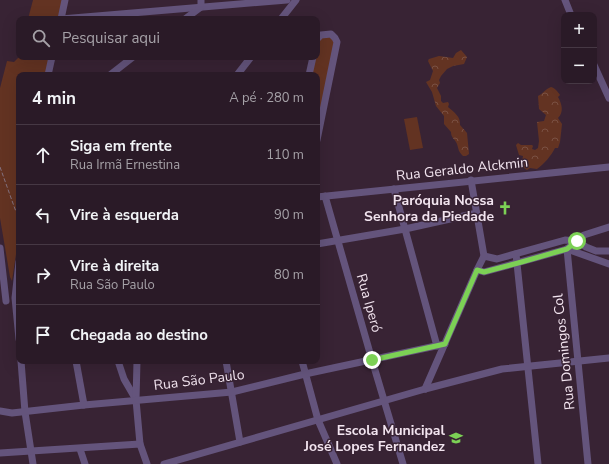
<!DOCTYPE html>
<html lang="pt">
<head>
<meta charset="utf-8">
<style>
	:root { --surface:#2a1a27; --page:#362733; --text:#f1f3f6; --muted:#a5a1a7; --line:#463844 }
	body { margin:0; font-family:"Nunito Sans",sans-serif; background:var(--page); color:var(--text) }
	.controls { position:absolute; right:12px; top:12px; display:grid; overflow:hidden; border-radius:8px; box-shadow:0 4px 16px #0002 }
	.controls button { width:36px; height:36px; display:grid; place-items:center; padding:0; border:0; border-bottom:1px solid var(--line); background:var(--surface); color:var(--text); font:20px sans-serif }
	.stop { position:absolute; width:12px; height:12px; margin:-9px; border:3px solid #7cd155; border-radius:50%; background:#fff }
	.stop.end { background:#7cd155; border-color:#fff; box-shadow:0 1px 4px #0008 }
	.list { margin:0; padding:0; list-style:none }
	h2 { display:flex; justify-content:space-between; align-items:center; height:52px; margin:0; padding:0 16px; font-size:17px }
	h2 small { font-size:13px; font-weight:400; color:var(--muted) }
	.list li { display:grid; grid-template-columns:26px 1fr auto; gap:12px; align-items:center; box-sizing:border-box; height:60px; padding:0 16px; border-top:1px solid var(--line) }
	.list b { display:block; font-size:15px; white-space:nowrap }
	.list p { margin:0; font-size:13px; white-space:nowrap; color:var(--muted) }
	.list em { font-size:13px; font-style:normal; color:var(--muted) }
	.icon { flex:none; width:22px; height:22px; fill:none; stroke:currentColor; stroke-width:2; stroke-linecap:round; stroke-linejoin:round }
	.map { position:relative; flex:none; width:609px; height:464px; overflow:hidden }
	.search { position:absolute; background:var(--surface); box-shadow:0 4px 16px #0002; left:16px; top:16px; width:304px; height:44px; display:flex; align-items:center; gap:10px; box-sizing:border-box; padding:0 14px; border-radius:8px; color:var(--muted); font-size:15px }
	.panel { position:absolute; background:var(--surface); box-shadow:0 4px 16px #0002; left:16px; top:72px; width:304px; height:292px; border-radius:8px }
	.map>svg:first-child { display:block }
</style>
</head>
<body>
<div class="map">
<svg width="609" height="464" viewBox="0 0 609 464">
	<defs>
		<pattern id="forest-crowns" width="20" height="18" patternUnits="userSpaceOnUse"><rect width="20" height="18" fill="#633322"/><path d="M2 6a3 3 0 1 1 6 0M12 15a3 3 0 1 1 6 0" fill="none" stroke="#7a5042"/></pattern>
	</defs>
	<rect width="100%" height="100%" fill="#382334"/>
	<g fill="url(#forest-crowns)">
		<path d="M461,50l6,7 -3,7 -11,2 -6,3 -6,7 -2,4 1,3 -3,5 4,8v5l2,2 5,-1 1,2 -1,3c6,5 13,10 12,18l7,8 2,21 -3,2h-3c-5,-5 -4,-6 -6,-12 -2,-5 -6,-6 -6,-12l-7,-8v-8l-8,-10 -4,-14 -6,-10 4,-2 3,-9 -5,-10 1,-2 10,-3 14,2 3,-5z"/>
		<path d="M551,87c4,1 7,5 9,8l-2,2c4,7 6,15 0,21l4,6 -2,18 -2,6h-3c-4,8 -11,16 -18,21l-7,-1 -3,2c-6,-3 -5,-9 -4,-14l-4,-1 -3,-10 2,-2 3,2h11l1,1 -1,3 3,1 3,-2 1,-7 -2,-19 7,-1 2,-6 -7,-6 -1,-13c5,-2 7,-7 13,-9z"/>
	</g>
	<g fill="#633322">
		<polygon points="33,0 62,0 58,19 28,19"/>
		<polygon points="325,35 335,40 317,138 317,75 310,75 314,57 317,57 317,40"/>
		<polygon points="19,54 19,57 50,57 46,75 19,75 19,234 12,281 10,277 0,218 0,88 7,61 14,62 18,58"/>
		<polygon points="417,117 423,148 410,150 404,119"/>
	</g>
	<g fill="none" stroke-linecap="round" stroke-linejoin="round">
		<polyline stroke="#847280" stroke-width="1" stroke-dasharray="4 2" stroke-linecap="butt" points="0,167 15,209 19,217"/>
		<g stroke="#64547c" stroke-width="7">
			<polyline points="565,0 571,15"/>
			<polyline points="61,19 287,0"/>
			<polyline points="61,19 65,0"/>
			<polyline points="185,19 201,7 201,0"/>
			<polyline points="281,19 296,0"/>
			<polyline points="317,39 321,35 331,34 335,38 337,42 317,140"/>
			<polyline points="594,65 609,98"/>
			<polyline points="48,75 52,57"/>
			<polyline points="110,75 133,57"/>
			<polyline points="237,75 251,57"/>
			<polyline points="309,75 313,57"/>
			<polyline points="394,189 437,346"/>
			<polyline points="325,196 372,360 403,464"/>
			<polyline points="317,197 609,167"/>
			<polyline points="317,244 405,229 477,213"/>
			<polyline points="0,248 6,301"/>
			<polyline points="567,249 588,464"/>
			<polyline points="567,249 609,264"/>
			<polyline points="516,254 538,464"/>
			<polyline points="484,256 497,259 565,240 577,241 586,247 596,251 609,251"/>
			<polyline points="19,262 15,298 19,339"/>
			<polyline points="477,270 484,272 567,249 584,235 609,227"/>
			<polyline points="21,361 25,412 33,464"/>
			<polyline points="76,361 84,405"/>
			<polyline points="118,361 124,379 135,398"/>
			<polyline points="137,361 136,400 140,444 147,464"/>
			<polyline points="226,361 240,442"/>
			<polyline points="302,361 318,420 337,464"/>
			<polyline points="425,389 477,270 484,256 471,180"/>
			<polyline points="0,411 12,413 84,405 232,392 305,374 445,344"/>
			<polyline points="80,449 85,464"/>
			<polyline points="0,453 140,444"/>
			<polyline points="164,464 425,389 502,369 609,358"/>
		</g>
	</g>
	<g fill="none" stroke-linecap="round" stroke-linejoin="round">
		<polyline stroke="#7cd155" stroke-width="5" points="372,360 445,344 477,270 484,272 518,263 567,249 577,241"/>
	</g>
	<defs>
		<g id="church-bare" transform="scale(1.08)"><path d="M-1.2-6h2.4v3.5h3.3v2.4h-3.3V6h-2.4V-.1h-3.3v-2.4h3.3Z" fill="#7cd155" stroke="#382334" stroke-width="2.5" paint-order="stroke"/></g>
		<g id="school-bare" transform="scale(1.08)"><path d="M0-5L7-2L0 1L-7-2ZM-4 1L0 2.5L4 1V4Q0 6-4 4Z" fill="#7cd155" stroke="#382334" stroke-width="2.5" paint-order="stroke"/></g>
	</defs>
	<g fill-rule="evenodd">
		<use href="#church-bare" x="505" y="208"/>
		<use href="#school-bare" x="456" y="438"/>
	</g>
	<g text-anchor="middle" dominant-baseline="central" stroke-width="3" stroke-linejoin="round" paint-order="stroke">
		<g font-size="14" fill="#f2e4ef" stroke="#382334">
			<text transform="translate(462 169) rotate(-6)">Rua Geraldo Alckmin</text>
			<text transform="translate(369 303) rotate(74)">Rua Iperó</text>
			<text transform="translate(564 352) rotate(-96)">Rua Domingos Col</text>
			<text transform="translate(199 380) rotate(-7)">Rua São Paulo</text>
		</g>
		<g font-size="14" font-weight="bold" fill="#f2e4ef" stroke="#382334" text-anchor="end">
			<text x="494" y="200">Paróquia Nossa<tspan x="494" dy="16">Senhora da Piedade</tspan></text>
			<text x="445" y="430">Escola Municipal<tspan x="445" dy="16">José Lopes Fernandez</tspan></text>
		</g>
	</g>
</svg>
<div class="controls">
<button>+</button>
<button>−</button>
</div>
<div class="stop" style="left:577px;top:241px"></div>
<div class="stop end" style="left:372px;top:360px"></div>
<div class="search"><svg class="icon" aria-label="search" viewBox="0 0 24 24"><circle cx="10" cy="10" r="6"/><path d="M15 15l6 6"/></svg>Pesquisar aqui</div>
<section class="panel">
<h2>4 min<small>A pé · 280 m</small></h2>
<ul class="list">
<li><svg class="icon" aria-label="ahead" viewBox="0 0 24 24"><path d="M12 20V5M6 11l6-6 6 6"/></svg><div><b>Siga em frente</b><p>Rua Irmã Ernestina</p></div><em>110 m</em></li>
<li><svg class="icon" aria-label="left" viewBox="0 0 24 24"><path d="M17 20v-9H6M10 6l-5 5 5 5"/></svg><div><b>Vire à esquerda</b></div><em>90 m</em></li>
<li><svg class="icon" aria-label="right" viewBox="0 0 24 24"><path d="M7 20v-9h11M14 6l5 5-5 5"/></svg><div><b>Vire à direita</b><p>Rua São Paulo</p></div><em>80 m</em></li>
<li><svg class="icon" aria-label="arrive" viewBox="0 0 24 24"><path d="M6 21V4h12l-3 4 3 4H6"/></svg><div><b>Chegada ao destino</b></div></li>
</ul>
</section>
</div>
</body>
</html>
